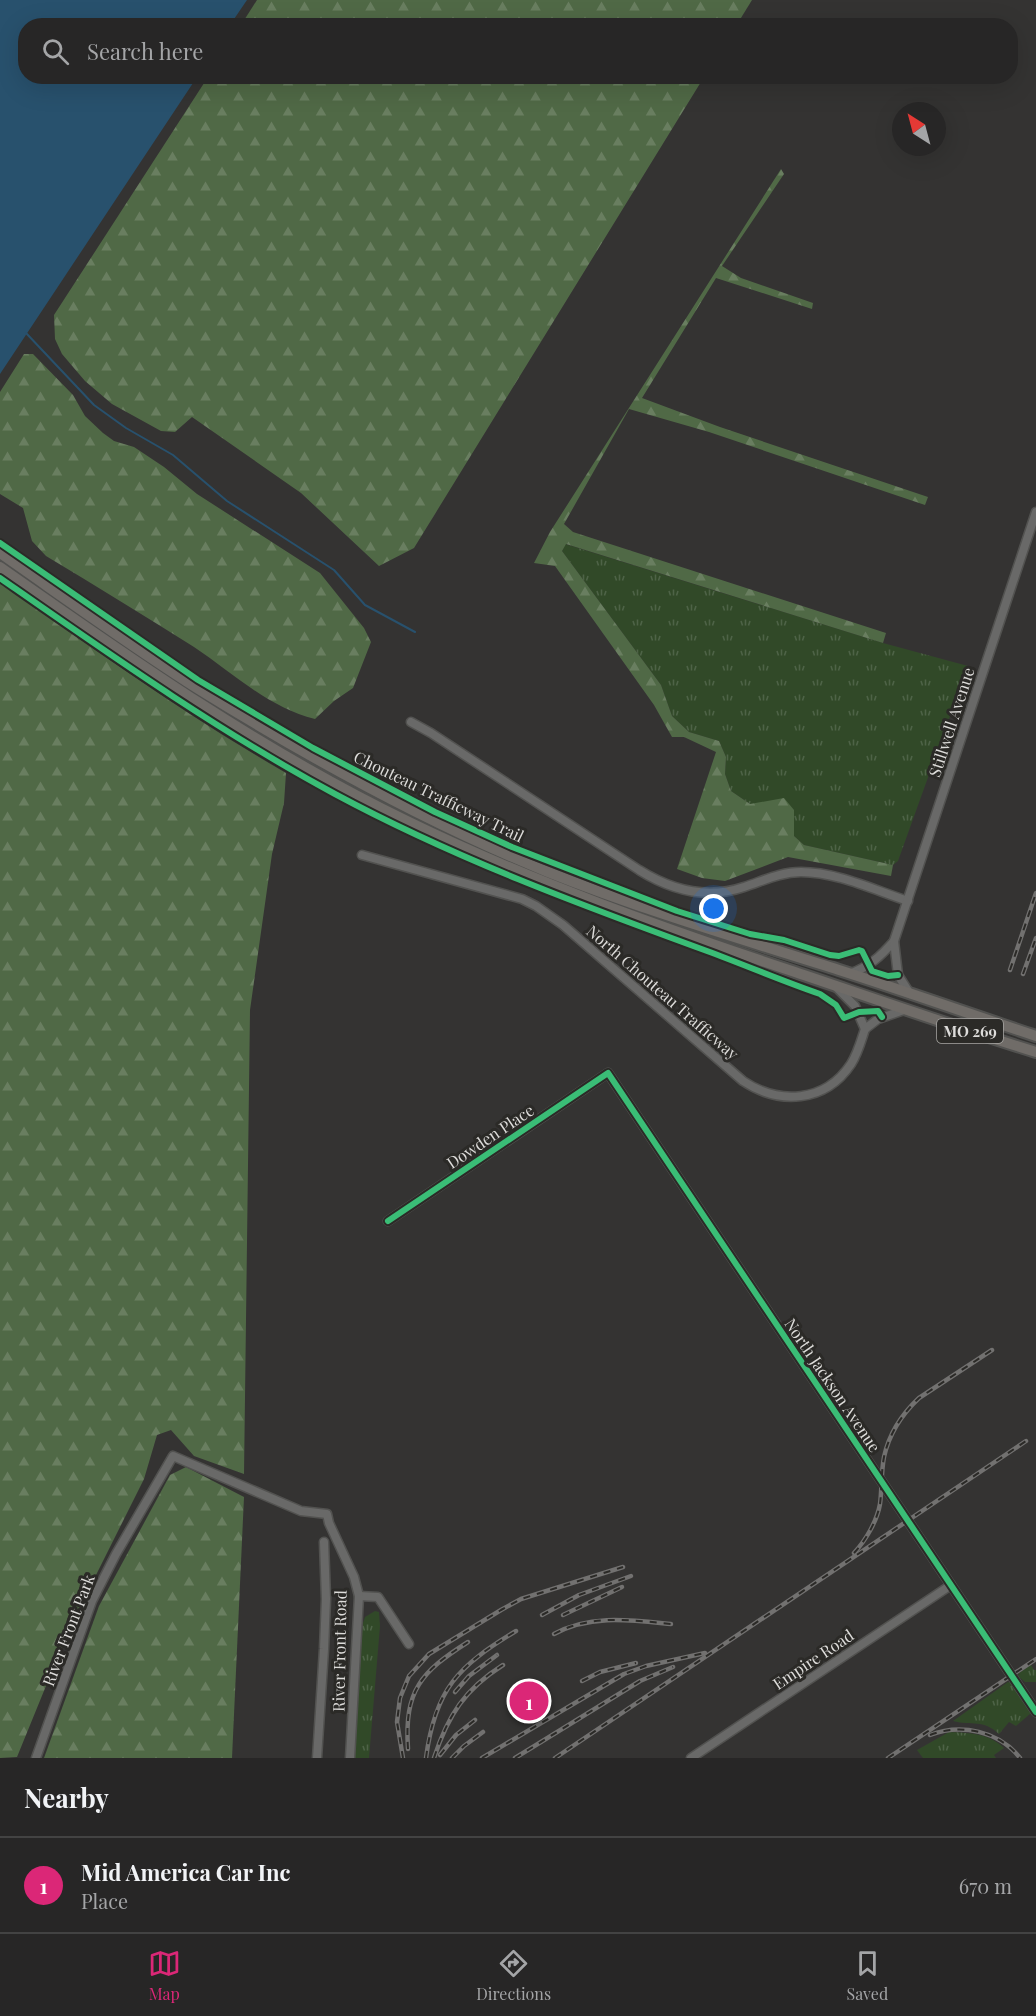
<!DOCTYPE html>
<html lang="en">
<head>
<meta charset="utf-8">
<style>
	:root { --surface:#272626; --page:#333232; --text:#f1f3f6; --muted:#a4a5a7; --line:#434343; --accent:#db2777 }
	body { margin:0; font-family:"Playfair Display",serif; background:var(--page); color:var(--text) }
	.compass { position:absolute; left:892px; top:102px; width:54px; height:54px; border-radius:50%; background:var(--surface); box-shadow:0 6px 24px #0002; rotate:324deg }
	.you { position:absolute; left:714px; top:909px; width:21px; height:21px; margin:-15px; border:4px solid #fff; border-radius:50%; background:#1a73e8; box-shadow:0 0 0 9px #1a73e833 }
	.badge { display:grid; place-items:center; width:39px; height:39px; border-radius:50%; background:var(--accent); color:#fff; font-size:20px; font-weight:700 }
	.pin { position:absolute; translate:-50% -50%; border:3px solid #fff; box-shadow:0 2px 6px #0006 }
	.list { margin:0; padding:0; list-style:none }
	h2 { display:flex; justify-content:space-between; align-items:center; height:78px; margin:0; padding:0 24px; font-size:26px }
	h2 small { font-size:20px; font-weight:400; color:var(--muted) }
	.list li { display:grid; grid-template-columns:39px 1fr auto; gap:18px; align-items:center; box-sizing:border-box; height:96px; padding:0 24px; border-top:2px solid var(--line) }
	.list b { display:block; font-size:22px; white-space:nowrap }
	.list p { margin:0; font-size:20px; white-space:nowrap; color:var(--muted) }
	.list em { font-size:20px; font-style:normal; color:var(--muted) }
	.icon { flex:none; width:33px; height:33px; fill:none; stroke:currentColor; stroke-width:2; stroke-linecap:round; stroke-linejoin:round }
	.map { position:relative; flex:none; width:1036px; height:1758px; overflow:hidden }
	.search { position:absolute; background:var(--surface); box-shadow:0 6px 24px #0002; left:18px; right:18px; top:18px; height:66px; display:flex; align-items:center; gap:15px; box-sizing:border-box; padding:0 21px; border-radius:24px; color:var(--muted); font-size:22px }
	.sheet { height:174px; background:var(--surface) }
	nav { display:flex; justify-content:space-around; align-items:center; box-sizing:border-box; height:84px; border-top:2px solid var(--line); background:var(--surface); font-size:16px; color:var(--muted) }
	nav a { display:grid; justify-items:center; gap:3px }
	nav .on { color:var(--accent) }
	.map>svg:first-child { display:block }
</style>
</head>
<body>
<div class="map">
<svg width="1036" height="1758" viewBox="0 0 1036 1758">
	<defs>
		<pattern id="grass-tufts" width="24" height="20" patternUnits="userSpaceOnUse" patternTransform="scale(1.5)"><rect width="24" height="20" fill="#314928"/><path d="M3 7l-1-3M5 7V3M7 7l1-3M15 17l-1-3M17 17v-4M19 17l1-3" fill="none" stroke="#4e6347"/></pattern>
		<pattern id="forest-firs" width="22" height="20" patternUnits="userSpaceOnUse" patternTransform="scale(1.5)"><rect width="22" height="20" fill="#506946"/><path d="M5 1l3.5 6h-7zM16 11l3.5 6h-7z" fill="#697e60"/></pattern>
	</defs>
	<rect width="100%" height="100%" fill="#343332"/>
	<g fill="url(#grass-tufts)">
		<polygon points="565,544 883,643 968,666 898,861 893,865 804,845 794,836 794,810 750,804 731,791 725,774 726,757 719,741 689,732 672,716 661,685 562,551"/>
		<polygon points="375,1611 379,1612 380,1626 369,1758 354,1758 362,1626 365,1617"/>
		<polygon points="1031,1665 1034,1670 1036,1670 1036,1682 1025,1682 1018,1676 1019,1673"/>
		<path d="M1008,1682l3,1 20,30 -15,13 -7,-4 -10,12c-16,-15 -27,-8 -46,-13z"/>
		<path d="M949,1732c21,1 39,1 55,16l-10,7 2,3h-73l-6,-8z"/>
	</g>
	<g fill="url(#forest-firs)">
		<polygon points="257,0 752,0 736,26 241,25"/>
		<polygon points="208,77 704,77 414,548 379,566 301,493 192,417 175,432 161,431 112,404 85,381 62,354 55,339 54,315"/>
		<polygon points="781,169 784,174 722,266 741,278 813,303 812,309 716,278 642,398 720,427 928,497 925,505 709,432 629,409 564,524 573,532 886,633 883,643 566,544 562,551 661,685 672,716 689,732 719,741 726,757 725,774 731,791 750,804 784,798 794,810 794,836 804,845 893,865 891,876 788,857 725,881 702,878 677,869 716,752 684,737 672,737 654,705 555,566 534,563 550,532"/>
		<path d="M24,354h9l40,41 12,21 18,17 11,8 20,6 30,20 33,27 123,79 44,55 7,14 -18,46 -19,13 -19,18c-46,-11 -82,-46 -121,-72 -49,-31 -98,-61 -148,-91l-14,-15 -9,-33 -23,-14v-102z"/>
		<path d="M0,583c94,66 187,133 286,190l-2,30 -12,51 -22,156 -6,464 -50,-18 -23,-26 -14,5 -13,44 -74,148 -53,130 -17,1z"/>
		<polygon points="186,1467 244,1497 232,1758 44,1758 99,1606 170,1475"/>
	</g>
	<polygon fill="#28516d" points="0,0 247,0 230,25 26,26 26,76 197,77 0,374"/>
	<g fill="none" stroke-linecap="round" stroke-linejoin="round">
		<polyline stroke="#28516d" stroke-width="2" points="26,333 94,405 126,428 173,455 227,501 334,570 365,605 415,632"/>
		<g stroke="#525250" stroke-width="11">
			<g id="minor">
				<path d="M411,722l20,11 208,137c32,20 67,30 105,17 19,-6 36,-15 57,-15 36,0 73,18 107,29"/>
				<path d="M362,855l160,44 14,7 27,19 180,156c36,24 82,22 108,-17 7,-11 10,-23 14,-35l-10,-23 -19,-19"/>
				<path d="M849,974c20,-7 32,-18 45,-33"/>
				<polyline points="910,994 898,975 894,941 1036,512"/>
				<polyline points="865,1029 878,1019 904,1010"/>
				<polyline points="388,1221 608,1073 1036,1712"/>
				<polyline points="359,1596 378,1597 409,1644"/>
				<polyline points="36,1758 92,1601 116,1554 173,1456 301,1511 327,1514 329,1523 354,1577 359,1596 350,1758"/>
				<polyline points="317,1758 324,1649 326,1599 324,1542"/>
				<polyline points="691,1758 951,1585"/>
			</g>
		</g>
		<g stroke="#525250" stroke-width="14">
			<g id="major">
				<path d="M0,553c66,46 132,94 200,137 111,69 227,133 348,182 95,38 193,67 291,98 66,21 131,44 197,66"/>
				<path d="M0,567c131,92 262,184 407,254 125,61 256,107 388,151 80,27 160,55 241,80"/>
			</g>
		</g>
		<use href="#minor" stroke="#696968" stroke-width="8"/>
		<use href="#major" stroke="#706c68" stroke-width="10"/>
		<g stroke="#727170" stroke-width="4.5">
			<g id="rail">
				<polyline points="1010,970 1036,893"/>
				<polyline points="1023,974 1036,938"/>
				<path d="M854,1553c12,-13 23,-32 26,-49 2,-15 1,-31 4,-47 5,-23 18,-43 35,-59l73,-48"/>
				<polyline points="542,1615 579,1595 631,1576"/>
				<polyline points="563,1615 622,1587"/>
				<path d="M554,1634c36,-20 77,-14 117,-10"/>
				<polyline points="582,1681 600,1672 636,1663"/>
				<polyline points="455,1692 469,1676 497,1655"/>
				<path d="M930,1735c31,-12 69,-4 90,23"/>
				<path d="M408,1749c-4,-59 13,-77 60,-107"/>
				<polyline points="440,1755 456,1735 475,1720"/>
				<polyline points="403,1758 397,1722 400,1698 409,1676 429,1654 501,1610 521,1599 623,1567"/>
				<path d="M426,1758c9,-69 32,-92 90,-127"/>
				<path d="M434,1758c14,-43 31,-69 69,-93"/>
				<polyline points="452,1758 464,1746 483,1732"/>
				<polyline points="482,1758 624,1674 646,1666 705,1653"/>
				<polyline points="515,1758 640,1681 673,1667"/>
				<polyline points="555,1758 1026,1441"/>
				<polyline points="888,1758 1036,1659"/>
			</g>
		</g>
		<use href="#rail" stroke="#2b2a27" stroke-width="2" stroke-dasharray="7" stroke-linecap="butt"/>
		<g stroke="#2b2a27" stroke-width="10">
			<g id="cycleway">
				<polyline points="0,543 198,680 313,748 435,812 512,847 677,911 750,934 784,940 830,955 839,956 859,950 862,951 872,971 888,976 898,975"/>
				<path d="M0,578c109,76 218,153 335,216 119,64 246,111 372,157 38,14 75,30 113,43l16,11 8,13 15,-6 19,-1 4,6"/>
				<polyline points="388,1221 608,1073 1036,1712"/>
			</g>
		</g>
		<use href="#cycleway" stroke="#3abd76" stroke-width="6"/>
	</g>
	<g text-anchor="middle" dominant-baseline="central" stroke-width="6" stroke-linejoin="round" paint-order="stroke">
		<rect fill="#2b2a27" stroke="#a8a7a4" stroke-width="1.5" x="937" y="1019" width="66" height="24" rx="4.5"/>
		<g font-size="15" font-weight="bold" fill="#dddcda">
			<text x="970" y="1031">MO 269</text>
		</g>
		<g font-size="16" fill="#dddcda" stroke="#2b2a27">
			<text transform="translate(951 722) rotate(-72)">Stillwell Avenue</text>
			<text transform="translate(439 796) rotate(26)">Chouteau Trafficway Trail</text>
			<text transform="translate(663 992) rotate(41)">North Chouteau Trafficway</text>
			<text transform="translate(490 1136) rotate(-34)">Dowden Place</text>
			<text transform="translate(833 1385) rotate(56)">North Jackson Avenue</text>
			<text transform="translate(68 1630) rotate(-69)">River Front Park</text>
			<text transform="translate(339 1651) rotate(-89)">River Front Road</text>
			<text transform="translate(813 1659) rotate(-34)">Empire Road</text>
		</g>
	</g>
</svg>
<svg class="compass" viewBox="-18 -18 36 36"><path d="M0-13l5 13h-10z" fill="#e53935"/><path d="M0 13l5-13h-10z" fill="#a4a5a7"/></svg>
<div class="you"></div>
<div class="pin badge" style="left:529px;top:1701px">1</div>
<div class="search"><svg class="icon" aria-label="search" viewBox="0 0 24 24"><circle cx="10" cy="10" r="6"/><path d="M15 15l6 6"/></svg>Search here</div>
</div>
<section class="sheet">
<h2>Nearby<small></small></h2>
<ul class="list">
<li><span class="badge">1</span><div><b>Mid America Car Inc</b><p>Place</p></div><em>670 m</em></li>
</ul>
</section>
<nav>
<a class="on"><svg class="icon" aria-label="map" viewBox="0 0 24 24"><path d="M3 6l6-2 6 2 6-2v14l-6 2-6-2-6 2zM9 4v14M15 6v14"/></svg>Map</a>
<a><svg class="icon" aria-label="directions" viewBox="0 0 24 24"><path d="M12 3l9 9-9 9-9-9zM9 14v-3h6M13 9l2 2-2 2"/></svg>Directions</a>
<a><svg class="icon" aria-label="saved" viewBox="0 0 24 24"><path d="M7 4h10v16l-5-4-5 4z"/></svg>Saved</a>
</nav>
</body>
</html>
